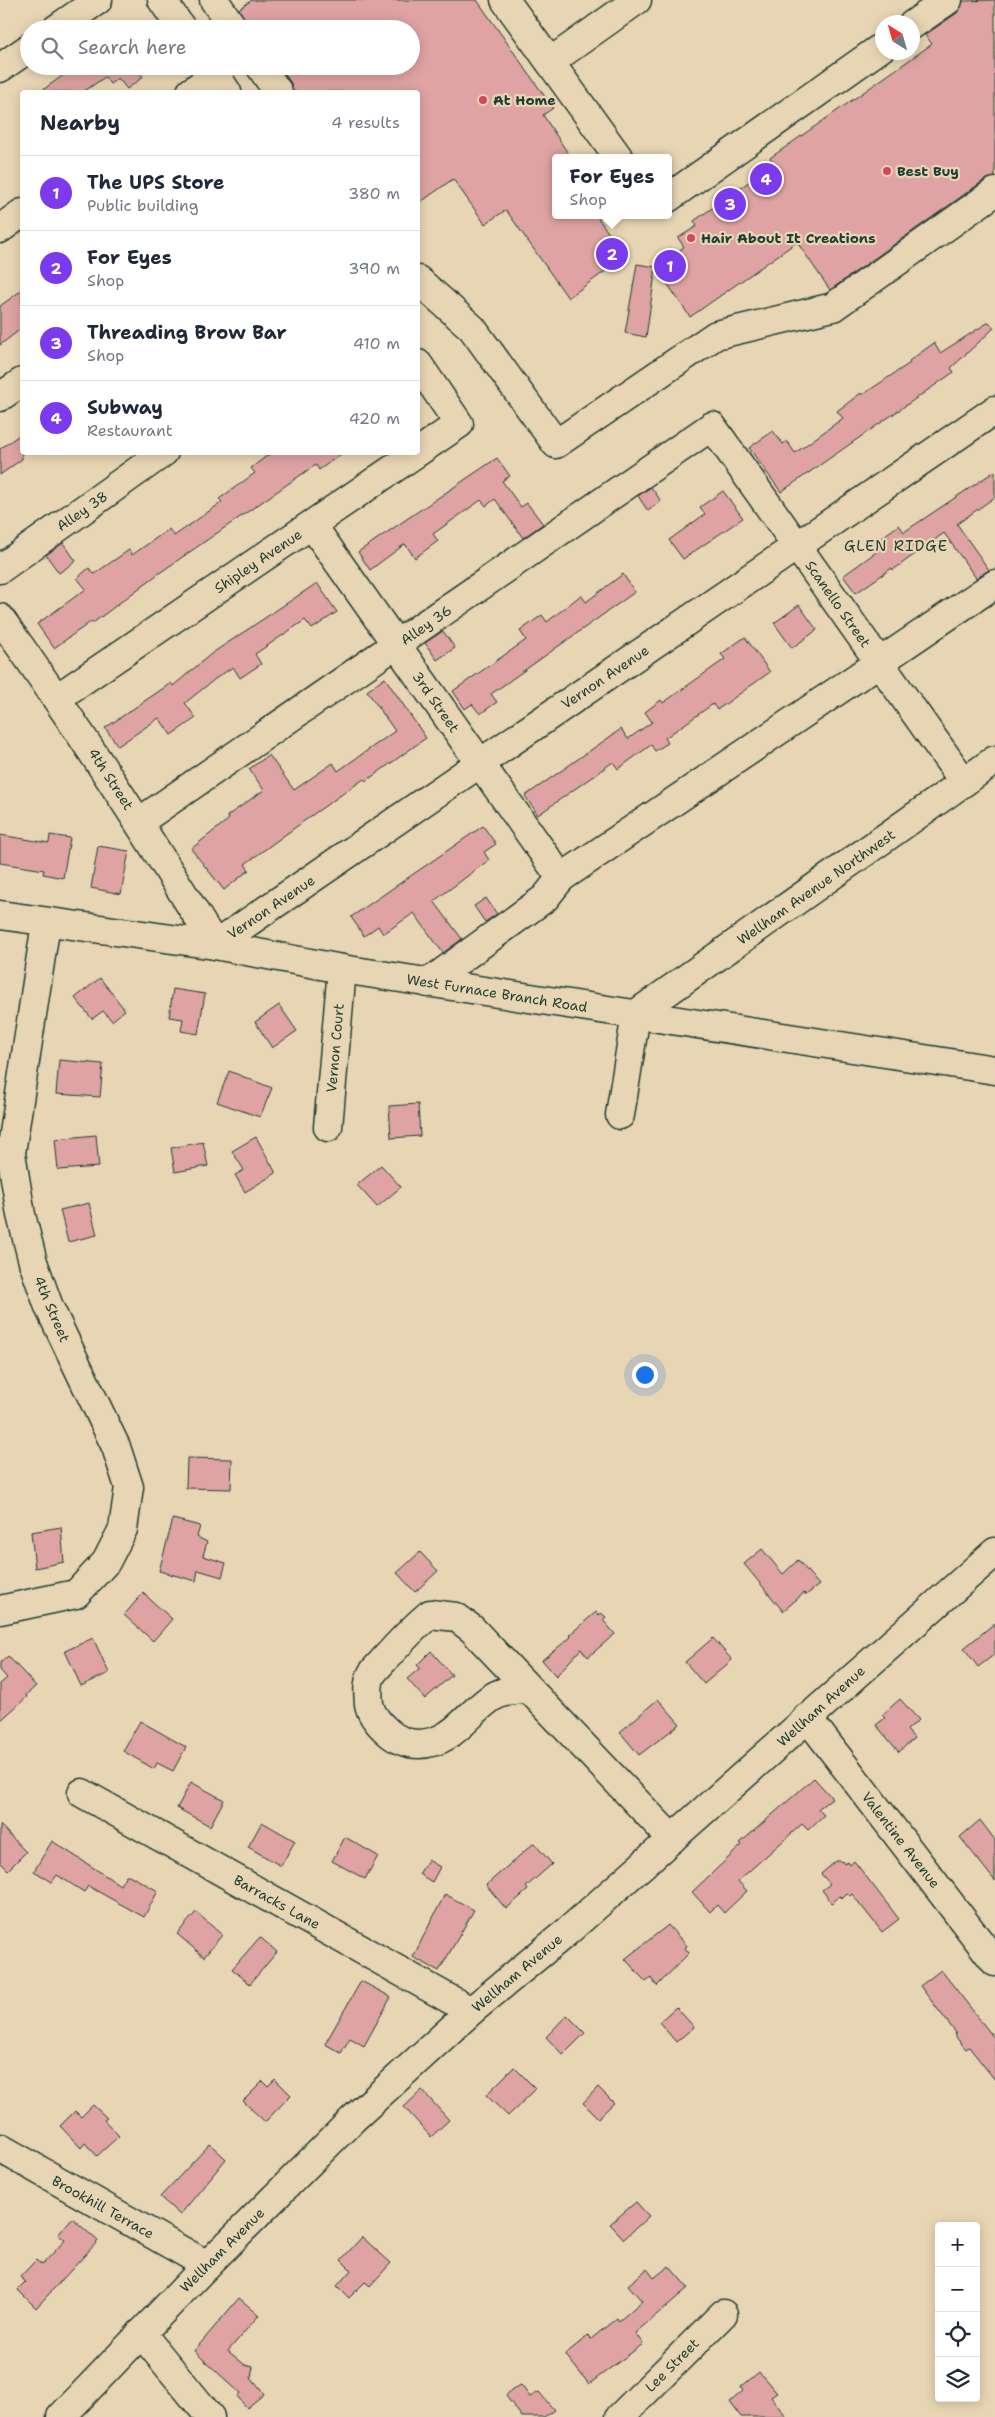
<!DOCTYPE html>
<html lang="en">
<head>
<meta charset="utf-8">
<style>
	:root { --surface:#fff; --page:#f2f2f3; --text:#1f2937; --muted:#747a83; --line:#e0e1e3; --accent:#7c3aed }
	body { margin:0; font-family:"Shantell Sans",sans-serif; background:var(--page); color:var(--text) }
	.controls { position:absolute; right:15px; bottom:15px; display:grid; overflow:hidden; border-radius:5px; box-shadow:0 2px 12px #0003 }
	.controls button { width:45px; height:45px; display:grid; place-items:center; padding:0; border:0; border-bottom:1px solid var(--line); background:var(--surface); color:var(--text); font:25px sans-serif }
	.compass { position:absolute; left:875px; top:15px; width:45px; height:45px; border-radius:50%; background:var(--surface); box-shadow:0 2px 12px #0003; rotate:323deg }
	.you { position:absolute; left:644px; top:1374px; width:18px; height:18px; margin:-12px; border:4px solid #fff; border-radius:50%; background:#1a73e8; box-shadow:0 0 0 8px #1a73e833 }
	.badge { display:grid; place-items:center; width:32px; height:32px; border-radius:50%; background:var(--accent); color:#fff; font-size:16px; font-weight:700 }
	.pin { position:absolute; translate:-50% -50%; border:2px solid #fff; box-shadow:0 1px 5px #0006 }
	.popup { position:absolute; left:552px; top:154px; width:120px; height:65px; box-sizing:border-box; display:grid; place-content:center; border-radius:5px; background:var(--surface); filter:drop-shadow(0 1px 4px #0005); font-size:16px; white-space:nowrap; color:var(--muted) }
	.popup b { font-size:19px; color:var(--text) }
	.popup::after { content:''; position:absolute; left:50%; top:100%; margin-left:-10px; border:10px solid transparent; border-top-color:var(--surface) }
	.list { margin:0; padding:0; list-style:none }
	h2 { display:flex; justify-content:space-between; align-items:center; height:65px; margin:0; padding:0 20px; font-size:21px }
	h2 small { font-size:16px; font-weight:400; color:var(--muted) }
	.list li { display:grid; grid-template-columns:32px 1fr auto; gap:15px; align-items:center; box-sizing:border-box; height:75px; padding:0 20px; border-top:1px solid var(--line) }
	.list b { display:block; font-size:19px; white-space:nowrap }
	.list p { margin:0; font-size:16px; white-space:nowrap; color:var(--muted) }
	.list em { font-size:16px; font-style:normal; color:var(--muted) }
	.icon { flex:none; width:28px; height:28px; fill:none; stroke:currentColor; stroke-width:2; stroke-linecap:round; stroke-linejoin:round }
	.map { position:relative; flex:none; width:995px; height:2417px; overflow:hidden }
	.search { position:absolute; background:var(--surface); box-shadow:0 2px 12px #0003; left:20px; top:20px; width:400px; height:55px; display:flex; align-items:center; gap:12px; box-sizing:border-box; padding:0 18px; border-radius:28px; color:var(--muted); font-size:19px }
	.panel { position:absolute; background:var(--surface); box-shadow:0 2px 12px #0003; left:20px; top:90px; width:400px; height:365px; border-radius:5px }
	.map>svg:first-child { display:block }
</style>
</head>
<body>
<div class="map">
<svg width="995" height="2417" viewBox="0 0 995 2417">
	<rect width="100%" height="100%" fill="#e8d5b3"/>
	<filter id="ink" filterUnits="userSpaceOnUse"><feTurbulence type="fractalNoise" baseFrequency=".02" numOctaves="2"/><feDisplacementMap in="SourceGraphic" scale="10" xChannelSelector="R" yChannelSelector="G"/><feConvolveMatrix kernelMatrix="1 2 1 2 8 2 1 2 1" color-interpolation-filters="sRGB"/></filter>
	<g filter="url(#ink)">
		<g fill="#dea3a2" stroke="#1f3d34">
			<polygon points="252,0 477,0 553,108 543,115 571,158 556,158 556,215 596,215 625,257 568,298 506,210 485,224 453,179 418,204 418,92 293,92 291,83 279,66 411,66 411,29 249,29 239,9"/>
			<polygon points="995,0 995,177 986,179 830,290 797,242 690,317 656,267 684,247 678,238 697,226 694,221 774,164 770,158 932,44 925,35 957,13 963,1"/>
			<polygon points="76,66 135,66 143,77 127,89 118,78 110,84 105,77 83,92 40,92"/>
			<polygon points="637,264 656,267 646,337 625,333"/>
			<polygon points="22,290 22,328 0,345 0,306"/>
			<polygon points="989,322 994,328 951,368 954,372 781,492 749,448 773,431 783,444 787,441 795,453 843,418 837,411 861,393 862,395 910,363 909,361 934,343 940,353"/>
			<polygon points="22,433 22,459 0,475 0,449"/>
			<polygon points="272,452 344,452 319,470 316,465 308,470 158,574 93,623 92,621 54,648 37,624 86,589 77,578 89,568 94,574 129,550 132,555 169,529 174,536 222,502 219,499 255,473 251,468"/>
			<polygon points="497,458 510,476 502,481 521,507 527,503 543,524 523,538 495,499 486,506 481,500 433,534 438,541 415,558 405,544 370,570 358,552"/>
			<polygon points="995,471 995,497 957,524 989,570 976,578 944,533 893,570 892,568 856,593 843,576 879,550 874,543 899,525 904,532"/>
			<polygon points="651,487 661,501 648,511 638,496"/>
			<polygon points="723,491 743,518 683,559 669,540 705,514 700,507"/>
			<polygon points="63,543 76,561 59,573 46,555"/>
			<polygon points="623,574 635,592 491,694 497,702 480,714 472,704 465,709 453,691 526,640 520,631 542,615 547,622 581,595 586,602"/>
			<polygon points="317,583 337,612 312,629 305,620 255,654 261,664 240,678 233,667 215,679 185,703 196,718 171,735 159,718 118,746 105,728 171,683 173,686 211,654"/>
			<polygon points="799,605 817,630 792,648 774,623"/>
			<polygon points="443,631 455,648 437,660 425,643"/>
			<polygon points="745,637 770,672 717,710 713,704 665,738 668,743 655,751 651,745 618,769 613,762 538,815 525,796 621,729 628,739 652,722 645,712 661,700 663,703 725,659 721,654"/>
			<polygon points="385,678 426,738 366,781 364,779 315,813 245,864 249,870 224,890 191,849 229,819 227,816 264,790 249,769 269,755 294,790 333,763 338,771 395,731 367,691"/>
			<polygon points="483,826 496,844 484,852 489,860 434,901 462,939 443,953 414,913 383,934 378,926 364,936 351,917"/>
			<polygon points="0,835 49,843 50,835 70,838 63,878 43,874 44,870 0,863"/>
			<polygon points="98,846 129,851 121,894 91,888"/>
			<polygon points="486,898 497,914 485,922 474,906"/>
			<polygon points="100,978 125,1010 112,1021 103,1011 92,1019 75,998"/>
			<polygon points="173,989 205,994 198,1034 181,1031 183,1019 169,1017"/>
			<polygon points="279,1005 297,1031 272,1048 255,1022"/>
			<polygon points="59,1060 103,1064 100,1097 56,1094"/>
			<polygon points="229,1071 272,1088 260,1117 217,1102"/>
			<polygon points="418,1104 420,1136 391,1138 389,1106"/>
			<polygon points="96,1135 99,1167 58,1170 55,1139"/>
			<polygon points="256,1137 276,1173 245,1192 235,1175 244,1170 232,1151"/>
			<polygon points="203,1142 208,1166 175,1172 171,1148"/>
			<polygon points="381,1165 401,1187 377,1207 357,1185"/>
			<polygon points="89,1203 97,1235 68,1242 60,1210"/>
			<polygon points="187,1458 232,1459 231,1489 186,1488"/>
			<polygon points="173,1519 200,1526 197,1537 207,1542 203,1556 226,1563 222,1577 198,1570 196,1581 159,1571"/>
			<polygon points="61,1527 64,1562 35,1568 31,1532"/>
			<polygon points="762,1549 783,1574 798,1560 819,1585 806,1595 804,1593 783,1611 744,1564"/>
			<polygon points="420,1552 438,1571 415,1592 397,1573"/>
			<polygon points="143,1593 172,1619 153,1641 124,1615"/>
			<polygon points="596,1612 599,1615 601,1613 606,1617 603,1620 615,1634 588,1657 581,1649 556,1676 542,1660 571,1637 569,1635"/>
			<polygon points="995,1623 995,1654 978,1667 964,1648"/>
			<polygon points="93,1638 109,1673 81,1686 65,1651"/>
			<polygon points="713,1638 732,1660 704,1684 685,1662"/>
			<polygon points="431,1651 452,1675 425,1699 407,1679 420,1668 417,1665"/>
			<polygon points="8,1656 36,1686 26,1695 27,1697 0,1721 0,1684 7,1678 0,1670 0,1663"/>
			<polygon points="658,1699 680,1724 639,1755 620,1732"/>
			<polygon points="900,1699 919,1720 907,1730 914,1738 899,1752 876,1725 885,1718 882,1715"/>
			<polygon points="140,1721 186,1747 173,1771 157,1763 154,1769 123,1751"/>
			<polygon points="814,1778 832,1798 818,1809 824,1815 808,1830 802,1824 738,1881 747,1891 724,1913 717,1905 710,1912 692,1892 742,1845 740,1843"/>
			<polygon points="191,1782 224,1800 210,1826 177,1808"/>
			<polygon points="980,1820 995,1840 995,1881 960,1837"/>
			<polygon points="262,1822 295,1841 281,1866 248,1847"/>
			<polygon points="0,1825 26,1852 8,1870 0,1862"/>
			<polygon points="345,1837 378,1856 365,1879 332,1861"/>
			<polygon points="52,1841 120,1885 126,1875 129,1875 158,1891 144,1917 88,1886 84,1892 57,1875 52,1882 34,1871"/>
			<polygon points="534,1843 552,1864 526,1887 528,1890 506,1909 486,1885"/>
			<polygon points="428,1860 440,1867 432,1882 419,1874"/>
			<polygon points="836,1861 842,1861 844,1864 848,1862 850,1865 854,1861 899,1919 882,1932 852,1894 850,1896 847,1893 842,1898 840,1896 832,1903 822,1890 830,1884 821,1874"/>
			<polygon points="445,1894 474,1910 439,1971 413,1957"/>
			<polygon points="196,1912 222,1935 204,1957 177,1934"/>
			<polygon points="668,1925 687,1946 685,1948 689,1953 657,1986 651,1978 646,1982 625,1959"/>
			<polygon points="260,1937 277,1952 250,1984 232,1969"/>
			<polygon points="941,1970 995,2039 995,2080 969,2047 966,2049 954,2035 956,2033 920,1986"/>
			<polygon points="361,1981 391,1997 364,2046 350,2038 341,2053 325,2044"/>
			<polygon points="676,2007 694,2027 676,2042 659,2022"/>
			<polygon points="567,2015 585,2033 563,2055 546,2037"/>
			<polygon points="514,2067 536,2089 508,2116 486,2095"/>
			<polygon points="275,2079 291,2095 265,2122 243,2101 263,2081 268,2086"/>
			<polygon points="598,2087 614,2103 598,2118 583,2103"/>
			<polygon points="422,2090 449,2120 431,2137 404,2107"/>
			<polygon points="93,2105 107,2118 104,2120 119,2136 97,2156 85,2143 81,2148 60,2126 75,2111 81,2117"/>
			<polygon points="210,2144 226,2159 180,2215 160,2197"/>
			<polygon points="636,2202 649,2216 624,2239 610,2224"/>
			<polygon points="72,2218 98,2241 36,2308 18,2290 26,2282 20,2277 36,2260 42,2265 65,2240 58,2235"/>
			<polygon points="362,2237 391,2263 370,2286 365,2282 349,2298 337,2286 351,2270 341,2260"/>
			<polygon points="669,2266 688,2288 635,2333 643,2344 589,2384 565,2354 588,2336 591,2339 617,2318 619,2321 642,2301 628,2285 647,2269 654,2278"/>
			<polygon points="239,2298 259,2315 228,2351 245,2365 253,2367 251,2378 264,2394 247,2408 237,2396 240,2393 194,2351"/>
			<polygon points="759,2372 777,2393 771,2397 786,2417 741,2417 730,2402 743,2391 741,2387"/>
			<polygon points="521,2385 530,2397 539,2392 554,2410 544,2417 522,2417 506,2396 512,2389"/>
		</g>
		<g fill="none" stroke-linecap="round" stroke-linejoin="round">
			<g stroke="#1f3d34" stroke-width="31">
				<g id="minor">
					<polyline points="162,0 182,29"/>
					<polyline points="214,0 234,29"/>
					<polyline points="505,0 619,158"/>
					<polyline points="912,25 948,0"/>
					<polyline points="56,29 98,0"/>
					<polyline points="550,62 637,0"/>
					<polyline points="209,66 227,92"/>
					<polyline points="260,66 278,92"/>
					<polyline points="0,68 29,48"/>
					<polyline points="191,92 215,75"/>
					<polyline points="668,198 882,47"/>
					<polyline points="0,229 22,213"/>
					<polyline points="418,280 472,328 556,444 716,335 833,307 995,192"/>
					<polyline points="0,397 22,382"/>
					<polyline points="312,525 561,878"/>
					<polyline points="0,569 164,452"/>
					<path d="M0,618c76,106 147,216 215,327l780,-535"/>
					<polyline points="57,698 459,424 418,364"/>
					<polyline points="139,822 712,426 964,782"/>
					<polyline points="0,915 215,945 342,969 995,1070"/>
					<polyline points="428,983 545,898 561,878 995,584"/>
					<polyline points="620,1115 636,1014 995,760"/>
					<polyline points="328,1127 342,969"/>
					<polyline points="0,1610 76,1594 106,1562 123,1529 129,1487 116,1447 49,1307 33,1262 21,1215 11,1153 46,923"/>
					<path d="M528,1689c-13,0 -26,2 -37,9 -25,17 -38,45 -72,46 -11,0 -22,-4 -31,-12 -8,-7 -17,-17 -19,-28 -1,-10 -2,-25 5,-33 18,-20 35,-40 56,-57l26,3 16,12 200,210"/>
					<polyline points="807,1717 995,1962"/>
					<polyline points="82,1793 471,2011"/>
					<polyline points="0,2148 207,2265"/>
					<polyline points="141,2333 210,2417"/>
					<polyline points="61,2417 207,2265 353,2119 471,2011 568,1931 995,1552"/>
					<polyline points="620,2417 723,2314"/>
				</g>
			</g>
			<use href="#minor" stroke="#e8d5b3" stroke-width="28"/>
		</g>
	</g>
	<g fill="#d1495b" stroke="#e8d5b3" stroke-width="2">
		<circle cx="483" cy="100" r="5"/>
		<circle cx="887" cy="171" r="5"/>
		<circle cx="691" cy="238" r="5"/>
	</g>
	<g text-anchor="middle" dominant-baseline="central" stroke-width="4.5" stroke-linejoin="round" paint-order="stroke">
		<g font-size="14" font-weight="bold" fill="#1f3d34" stroke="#e8d5b3" text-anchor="start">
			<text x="493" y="100">At Home</text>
			<text x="897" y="171">Best Buy</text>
			<text x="701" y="238">Hair About It Creations</text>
		</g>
		<g font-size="14" fill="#1f3d34" stroke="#e8d5b3">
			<text transform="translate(82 511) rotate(-35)">Alley 38</text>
			<text transform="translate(258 561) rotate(-34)">Shipley Avenue</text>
			<text transform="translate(838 604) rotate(55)">Scanello Street</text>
			<text transform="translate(426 625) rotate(-35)">Alley 36</text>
			<text transform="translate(605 677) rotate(-34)">Vernon Avenue</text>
			<text transform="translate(436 702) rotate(55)">3rd Street</text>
			<text transform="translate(111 779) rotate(57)">4th Street</text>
			<text transform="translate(816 887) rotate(-35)">Wellham Avenue Northwest</text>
			<text transform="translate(271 907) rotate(-34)">Vernon Avenue</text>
			<text transform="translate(497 993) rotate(9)">West Furnace Branch Road</text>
			<text transform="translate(335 1048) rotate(-85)">Vernon Court</text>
			<text transform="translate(52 1309) rotate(67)">4th Street</text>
			<text transform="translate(821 1706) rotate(-42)">Wellham Avenue</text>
			<text transform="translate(901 1840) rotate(52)">Valentine Avenue</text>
			<text transform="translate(277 1902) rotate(29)">Barracks Lane</text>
			<text transform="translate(517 1973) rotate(-40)">Wellham Avenue</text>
			<text transform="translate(103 2207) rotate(29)">Brookhill Terrace</text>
			<text transform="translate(222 2250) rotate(-45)">Wellham Avenue</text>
			<text transform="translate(672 2365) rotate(-45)">Lee Street</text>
		</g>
		<g font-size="15" letter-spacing="1" fill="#1f3d34" stroke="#e8d5b3">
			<text x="896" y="546">GLEN RIDGE</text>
		</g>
	</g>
</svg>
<div class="controls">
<button>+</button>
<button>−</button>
<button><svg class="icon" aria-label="locate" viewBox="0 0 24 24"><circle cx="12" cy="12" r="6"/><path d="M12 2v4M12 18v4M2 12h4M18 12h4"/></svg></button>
<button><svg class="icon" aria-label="layers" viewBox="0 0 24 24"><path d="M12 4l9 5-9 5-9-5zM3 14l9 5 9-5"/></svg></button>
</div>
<svg class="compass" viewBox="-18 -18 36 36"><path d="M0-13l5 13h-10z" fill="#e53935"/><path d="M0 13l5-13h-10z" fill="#747a83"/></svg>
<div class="you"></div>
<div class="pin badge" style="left:670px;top:266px">1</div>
<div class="pin badge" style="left:612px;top:254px">2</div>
<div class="popup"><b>For Eyes</b>Shop</div>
<div class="pin badge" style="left:730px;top:204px">3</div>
<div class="pin badge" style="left:766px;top:179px">4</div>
<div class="search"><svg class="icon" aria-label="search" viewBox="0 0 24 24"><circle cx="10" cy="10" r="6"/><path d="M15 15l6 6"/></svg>Search here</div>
<section class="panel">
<h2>Nearby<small>4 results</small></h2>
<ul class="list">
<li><span class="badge">1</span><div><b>The UPS Store</b><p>Public building</p></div><em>380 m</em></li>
<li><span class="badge">2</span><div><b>For Eyes</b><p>Shop</p></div><em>390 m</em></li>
<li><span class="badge">3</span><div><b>Threading Brow Bar</b><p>Shop</p></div><em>410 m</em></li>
<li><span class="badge">4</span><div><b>Subway</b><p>Restaurant</p></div><em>420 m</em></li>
</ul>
</section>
</div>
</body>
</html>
